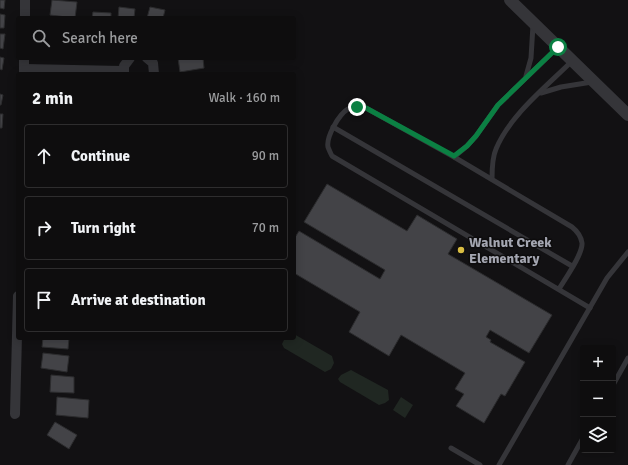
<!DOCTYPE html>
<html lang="en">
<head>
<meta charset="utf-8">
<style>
	:root { --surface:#0e0d0e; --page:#171617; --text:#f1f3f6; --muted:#9b9c9e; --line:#2e2d2e }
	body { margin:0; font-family:Signika,sans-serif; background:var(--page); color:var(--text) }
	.controls { position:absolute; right:12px; bottom:12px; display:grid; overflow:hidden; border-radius:4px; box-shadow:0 2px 10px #0003 }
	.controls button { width:36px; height:36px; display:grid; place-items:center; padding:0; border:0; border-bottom:1px solid var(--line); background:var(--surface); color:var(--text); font:20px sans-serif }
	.stop { position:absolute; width:12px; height:12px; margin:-9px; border:3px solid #0b8043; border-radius:50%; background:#fff }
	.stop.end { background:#0b8043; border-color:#fff; box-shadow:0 1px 4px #0008 }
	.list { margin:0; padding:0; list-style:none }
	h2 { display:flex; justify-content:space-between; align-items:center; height:52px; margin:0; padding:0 16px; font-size:17px }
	h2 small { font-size:13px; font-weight:400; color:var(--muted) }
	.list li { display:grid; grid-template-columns:26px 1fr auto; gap:12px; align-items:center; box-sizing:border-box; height:64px; margin:0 8px 8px; padding:0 8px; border:1px solid var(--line); border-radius:4px }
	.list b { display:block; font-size:15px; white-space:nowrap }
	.list em { font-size:13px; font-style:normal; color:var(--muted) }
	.icon { flex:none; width:22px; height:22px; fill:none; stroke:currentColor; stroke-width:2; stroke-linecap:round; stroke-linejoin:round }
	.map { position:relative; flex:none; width:628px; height:465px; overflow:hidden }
	.search { position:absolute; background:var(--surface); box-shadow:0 2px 10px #0003; left:16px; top:16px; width:280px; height:44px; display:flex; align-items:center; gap:10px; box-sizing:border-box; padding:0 14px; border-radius:4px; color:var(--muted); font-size:15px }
	.panel { position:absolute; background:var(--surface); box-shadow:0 2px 10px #0003; left:16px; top:72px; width:280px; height:268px; border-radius:4px }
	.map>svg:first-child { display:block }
</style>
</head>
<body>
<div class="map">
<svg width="628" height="465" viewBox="0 0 628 465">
	<rect width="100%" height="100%" fill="#121113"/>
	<g fill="#202722">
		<polygon points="294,334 332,356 334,363 331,369 325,372 284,348 282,344 285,338 294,338"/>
		<polygon points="351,370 388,390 389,400 385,403 379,405 340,382 338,379 341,375"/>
		<polygon points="401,397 413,405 405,418 393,410"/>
	</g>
	<g fill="#434347" stroke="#2c2c2e">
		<polygon points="0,0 5,0 4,9 0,8"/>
		<polygon points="52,0 77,2 75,18 50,15"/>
		<polygon points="119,7 135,9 134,18 118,18"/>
		<polygon points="150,7 165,10 163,18 147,18"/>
		<polygon points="93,12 111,13 111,18 92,18"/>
		<polygon points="0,14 5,15 4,28 0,28"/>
		<polygon points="0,34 5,34 3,49 0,48"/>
		<polygon points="0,57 4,58 2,70 0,69"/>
		<polygon points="178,58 203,58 204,68 180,72"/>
		<polygon points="0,94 3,95 1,105 0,105"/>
		<polygon points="0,114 3,114 2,128 0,128"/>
		<polygon points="327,184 407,231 417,215 457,239 448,254 552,315 529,353 490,330 486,337 491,340 490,342 525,362 505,396 501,394 484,423 456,406 464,394 455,389 465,373 401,335 389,356 349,332 360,312 294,273 294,239 299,231 380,279 385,270 304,222"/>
		<polygon points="43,338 69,338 68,349 42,347"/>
		<polygon points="43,353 69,356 67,372 41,368"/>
		<polygon points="51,375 74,377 74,393 50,392"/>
		<polygon points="57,397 89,400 88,418 56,415"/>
		<polygon points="55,422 77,435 69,449 47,435"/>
	</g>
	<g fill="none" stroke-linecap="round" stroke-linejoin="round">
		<g stroke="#353539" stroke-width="5">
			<polyline points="526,76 531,58 533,25"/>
			<polyline points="541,93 561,87 592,82"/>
			<polyline points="333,127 572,266"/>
			<polyline points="454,157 467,146 476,136 498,105 558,47"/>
			<path d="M492,179c0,-9 0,-21 4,-30 14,-34 51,-63 76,-88"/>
			<path d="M559,289c6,-10 24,-35 23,-46 -1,-7 -5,-12 -10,-16l-118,-70 -88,-49c-6,-1 -13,-2 -18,1 -9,5 -22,28 -20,38 1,3 3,7 4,9l258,152"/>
			<polyline points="613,385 628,358"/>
			<polyline points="451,448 480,465"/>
			<polyline points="499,465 607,278 628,252"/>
			<polyline points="568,465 583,438"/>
		</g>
		<g stroke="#353539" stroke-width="10">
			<polyline points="25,18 25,0"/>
			<polyline points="147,58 153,63 154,74"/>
			<polyline points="24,69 123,71"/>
			<polyline points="24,74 24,58"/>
			<polyline points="124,74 124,66 130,58"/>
			<polyline points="15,414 18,296"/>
		</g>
		<polyline stroke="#353539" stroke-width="12" points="510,0 628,115"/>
	</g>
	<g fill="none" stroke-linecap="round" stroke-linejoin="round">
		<polyline stroke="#0b8043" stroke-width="5" points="357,107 366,108 454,156 467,146 476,136 498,105 558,47"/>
	</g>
	<circle fill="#d9bd43" stroke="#0d0c0d" stroke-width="1.5" cx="461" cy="250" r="4"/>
	<g text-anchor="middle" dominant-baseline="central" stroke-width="3" stroke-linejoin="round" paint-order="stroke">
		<g font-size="14" font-weight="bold" fill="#a4a6b1" stroke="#0d0c0d" text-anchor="start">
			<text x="469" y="242">Walnut Creek<tspan x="469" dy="16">Elementary</tspan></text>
		</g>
	</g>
</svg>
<div class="controls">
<button>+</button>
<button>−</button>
<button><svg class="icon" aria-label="layers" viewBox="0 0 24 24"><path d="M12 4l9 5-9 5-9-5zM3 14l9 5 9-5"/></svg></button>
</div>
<div class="stop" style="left:558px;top:47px"></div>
<div class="stop end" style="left:357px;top:107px"></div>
<div class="search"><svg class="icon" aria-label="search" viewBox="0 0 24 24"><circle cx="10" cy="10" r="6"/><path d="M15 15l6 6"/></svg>Search here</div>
<section class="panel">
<h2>2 min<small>Walk · 160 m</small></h2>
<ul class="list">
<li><svg class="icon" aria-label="ahead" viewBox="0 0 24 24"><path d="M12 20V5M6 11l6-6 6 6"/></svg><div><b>Continue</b></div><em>90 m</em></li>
<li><svg class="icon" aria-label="right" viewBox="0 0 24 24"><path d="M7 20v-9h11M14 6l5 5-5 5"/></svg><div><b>Turn right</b></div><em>70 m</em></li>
<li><svg class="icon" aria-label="arrive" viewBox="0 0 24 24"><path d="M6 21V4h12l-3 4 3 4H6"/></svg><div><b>Arrive at destination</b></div></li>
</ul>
</section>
</div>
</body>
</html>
